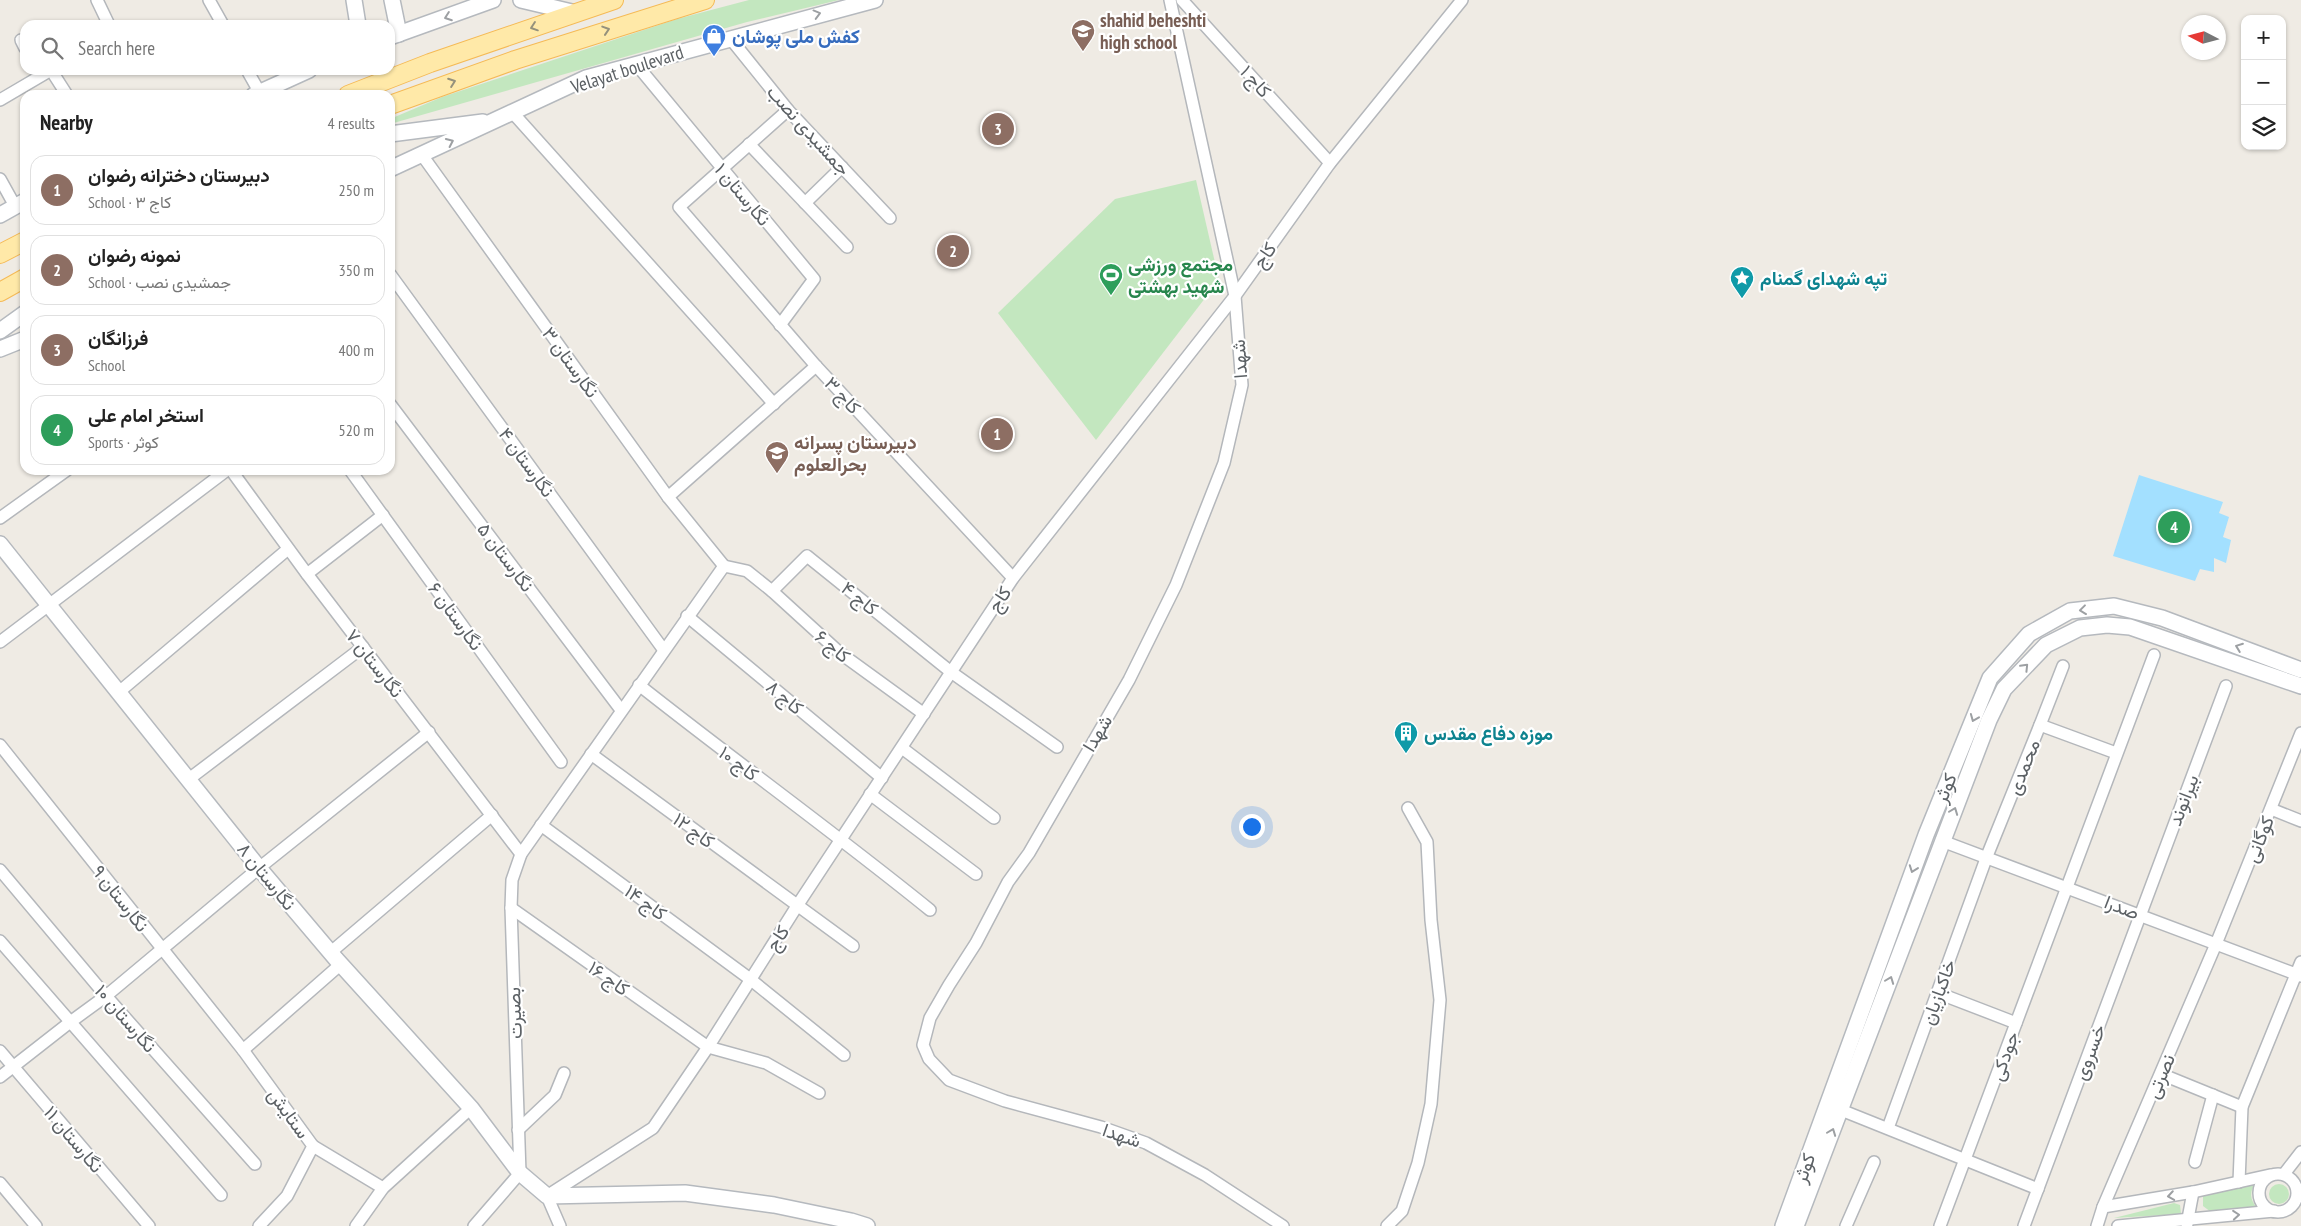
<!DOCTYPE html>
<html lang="en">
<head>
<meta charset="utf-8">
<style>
	:root { --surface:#fff; --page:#f6f6f6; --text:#222; --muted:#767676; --line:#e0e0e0; --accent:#b45309 }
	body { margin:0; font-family:"PT Sans Narrow",Vazirmatn,sans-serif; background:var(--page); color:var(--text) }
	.controls { position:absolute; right:15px; top:15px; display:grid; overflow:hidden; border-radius:10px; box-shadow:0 1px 4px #0004 }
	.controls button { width:45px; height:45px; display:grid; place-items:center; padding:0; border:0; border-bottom:1px solid var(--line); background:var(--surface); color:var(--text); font:25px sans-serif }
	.compass { position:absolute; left:2181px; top:15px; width:45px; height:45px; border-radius:50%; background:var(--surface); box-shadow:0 1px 4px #0004; rotate:276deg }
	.you { position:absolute; left:1251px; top:826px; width:18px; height:18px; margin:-12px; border:4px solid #fff; border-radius:50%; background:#1a73e8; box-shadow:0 0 0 8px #1a73e833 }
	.badge { display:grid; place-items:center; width:32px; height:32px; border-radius:50%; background:var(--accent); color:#fff; font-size:16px; font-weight:700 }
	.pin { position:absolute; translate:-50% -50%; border:2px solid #fff; box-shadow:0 1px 5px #0006 }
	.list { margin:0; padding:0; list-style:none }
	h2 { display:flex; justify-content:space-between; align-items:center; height:65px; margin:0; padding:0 20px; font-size:21px }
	h2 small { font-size:16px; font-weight:400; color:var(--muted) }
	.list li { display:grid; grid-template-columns:32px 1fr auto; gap:15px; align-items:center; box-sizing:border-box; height:70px; margin:0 10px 10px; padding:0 10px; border:1px solid var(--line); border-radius:15px }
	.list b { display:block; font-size:19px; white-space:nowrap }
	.list p { margin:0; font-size:16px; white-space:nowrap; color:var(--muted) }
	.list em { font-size:16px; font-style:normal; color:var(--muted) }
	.icon { flex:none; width:28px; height:28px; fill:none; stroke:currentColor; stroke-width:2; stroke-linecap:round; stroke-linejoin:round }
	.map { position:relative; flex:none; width:2301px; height:1226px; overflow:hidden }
	.search { position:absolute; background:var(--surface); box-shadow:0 1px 4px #0004; left:20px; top:20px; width:375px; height:55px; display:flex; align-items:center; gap:12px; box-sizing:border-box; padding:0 18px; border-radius:15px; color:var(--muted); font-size:19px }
	.panel { position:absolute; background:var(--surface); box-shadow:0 1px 4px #0004; left:20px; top:90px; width:375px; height:385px; border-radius:15px }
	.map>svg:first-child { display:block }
</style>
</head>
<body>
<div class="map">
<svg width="2301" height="1226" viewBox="0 0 2301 1226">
	<rect width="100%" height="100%" fill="#efebe4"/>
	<g fill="#c3e7bf">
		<polygon points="749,0 839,0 747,22 390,124 390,119 442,97 677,19"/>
		<polygon points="1196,180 1219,280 1096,440 998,313 1115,199"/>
		<path d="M2256,1182c-7,9 -6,18 1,26l-46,4 -8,-6v-11z"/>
		<circle cx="2279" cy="1194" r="10"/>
		<polygon points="2174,1203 2180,1205 2181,1214 2114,1218"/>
	</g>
	<polygon fill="#a3e0ff" points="2139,475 2223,502 2219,513 2229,517 2223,537 2231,540 2226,563 2214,558 2214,572 2200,569 2195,581 2113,556"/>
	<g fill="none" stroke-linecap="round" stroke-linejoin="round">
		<g stroke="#b4b7bb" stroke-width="14">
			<g id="street">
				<polyline points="97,0 109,25"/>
				<polyline points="209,0 223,25"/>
				<polyline points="1170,0 1235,296 1242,385 1224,463 1176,585 1129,680 1029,853 1008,882 976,943 949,985 930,1018 923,1045 929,1059 949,1080 1005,1101 1101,1127 1146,1143 1205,1175 1283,1226"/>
				<polyline points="1182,0 1330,163"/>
				<polyline points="730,38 788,110 890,218"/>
				<polyline points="21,40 25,48"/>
				<polyline points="636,64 814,279 780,325"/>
				<polyline points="247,70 260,93"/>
				<polyline points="0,100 51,70 67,95"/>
				<polyline points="788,110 679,207 816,366 1013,578"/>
				<polyline points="513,113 774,404"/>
				<polyline points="749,144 847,247"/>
				<polyline points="422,155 668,497 724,566"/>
				<polyline points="0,179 15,206"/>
				<polyline points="805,203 842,167"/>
				<polyline points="390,274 663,649"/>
				<polyline points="390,404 621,710"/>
				<polyline points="231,470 307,574 521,854"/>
				<polyline points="350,470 561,762"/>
				<polyline points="668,497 816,366"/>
				<polyline points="0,518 67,470"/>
				<polyline points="307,574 383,515"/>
				<polyline points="772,591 807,556 951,672 1057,747"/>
				<polyline points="687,616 882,778"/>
				<polyline points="0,642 227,470"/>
				<path d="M639,685c96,76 196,148 291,225"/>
				<polyline points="119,692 288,549"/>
				<polyline points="2040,725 2063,666"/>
				<polyline points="0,745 243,1050 313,1146 287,1196 259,1226"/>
				<polyline points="902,748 994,818"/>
				<polyline points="591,754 853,946"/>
				<polyline points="189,779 363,647"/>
				<polyline points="870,794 976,874"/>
				<polyline points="2271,809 2301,821"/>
				<polyline points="541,825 750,979 844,1055"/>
				<polyline points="1942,841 2301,976"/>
				<polyline points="0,870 106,996 255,1164"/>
				<polyline points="511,908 708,1047 766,1063 819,1093"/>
				<polyline points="0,941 221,1195"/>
				<polyline points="1938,993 2016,1023"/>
				<polyline points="243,1050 341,964 331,952 492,815"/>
				<polyline points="0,1051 149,1226"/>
				<polyline points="2161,1074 2242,1107"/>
				<polyline points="0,1077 69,1023 106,996 259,868 429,732"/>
				<polyline points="1841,1110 2038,1189"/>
				<polyline points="1888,1128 1987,856 2040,725 2116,753"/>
				<polyline points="518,1130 555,1095 564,1073"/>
				<polyline points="313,1146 383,1188"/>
				<polyline points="2195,1162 2213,1095"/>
				<circle cx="2278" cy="1193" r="19"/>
				<polyline points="2284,1174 2301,1152"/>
				<polyline points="2239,1182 2242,1107 2301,962"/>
				<polyline points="0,1183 36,1226"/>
				<polyline points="2103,1207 2193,1192 2270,1175"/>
				<polyline points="2187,1224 2193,1192"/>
				<polyline points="356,1226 383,1188 471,1108"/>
				<polyline points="474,1226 520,1173 511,908 512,880 521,854 724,566 747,571 772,591 840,653 924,714"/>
				<polyline points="560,1226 547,1196 653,1128 708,1047 797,906 1013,578 1235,296 1330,163 1462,0"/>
				<polyline points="1387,1226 1402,1211 1418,1163 1431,1104 1440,1000 1431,920 1427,842 1408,808"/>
				<polyline points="1846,1226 1874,1162"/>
				<polyline points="1940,1226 2154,655"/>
				<polyline points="2024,1226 2226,686"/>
				<polyline points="2097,1226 2103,1207 2216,944 2301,733"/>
				<polyline points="2118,1226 2274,1211"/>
			</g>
		</g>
		<g stroke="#b5b9be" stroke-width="18">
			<g id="secondary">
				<polyline points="354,0 358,25"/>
				<polyline points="392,0 399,34"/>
				<polyline points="521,0 576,13"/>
				<polyline points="390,37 493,0"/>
				<polyline points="254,95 309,70"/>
				<polyline points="390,134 483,122"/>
				<polyline points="390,169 586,78 875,0"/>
				<polyline points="0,215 25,201"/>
				<polyline points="0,331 25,313"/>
				<polyline points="0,349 25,339"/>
				<polyline points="0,544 259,868 336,959 471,1108 520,1173 547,1196 685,1193 774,1205 851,1221 867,1226"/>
				<polyline points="1783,1226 1926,835 1990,678 2029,634 2070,611 2114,606 2162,618 2301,670"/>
				<polyline points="1796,1226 1989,720 2004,689 2046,645 2080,628 2107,625 2130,627 2301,686"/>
			</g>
		</g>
		<g stroke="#f5ba56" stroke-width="20">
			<g id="primary">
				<polyline points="348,95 430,63 614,0"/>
				<polyline points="390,105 515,60 705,0"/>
				<polyline points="0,254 25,241"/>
				<polyline points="0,292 25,278"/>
			</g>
		</g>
		<use href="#street" stroke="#fff" stroke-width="11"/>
		<use href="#secondary" stroke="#fff" stroke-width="15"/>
		<use href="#primary" stroke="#ffe9a8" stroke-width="18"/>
	</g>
	<defs><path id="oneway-chevron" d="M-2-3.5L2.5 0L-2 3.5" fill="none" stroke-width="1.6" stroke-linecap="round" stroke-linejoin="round" transform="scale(1.25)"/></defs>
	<g stroke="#9da0a3">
		<use href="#oneway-chevron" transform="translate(817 14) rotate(-15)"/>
		<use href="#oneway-chevron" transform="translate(448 17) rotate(160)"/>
		<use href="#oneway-chevron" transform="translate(450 142) rotate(-25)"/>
		<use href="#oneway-chevron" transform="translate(2083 610) rotate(173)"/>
		<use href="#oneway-chevron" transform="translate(2239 647) rotate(-159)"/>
		<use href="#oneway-chevron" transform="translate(2025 667) rotate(-46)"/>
		<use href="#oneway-chevron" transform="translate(1974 718) rotate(112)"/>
		<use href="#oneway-chevron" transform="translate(1954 811) rotate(-69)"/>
		<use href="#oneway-chevron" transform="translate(1913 869) rotate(110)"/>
		<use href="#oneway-chevron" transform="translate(1890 980) rotate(-69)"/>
		<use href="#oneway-chevron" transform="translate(1832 1132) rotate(-69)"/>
		<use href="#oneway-chevron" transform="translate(2171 1196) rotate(171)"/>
		<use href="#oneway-chevron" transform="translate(2236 1215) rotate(-5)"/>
	</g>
	<g stroke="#95917c">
		<use href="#oneway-chevron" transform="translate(534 27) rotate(161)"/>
		<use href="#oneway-chevron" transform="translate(606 30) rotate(-18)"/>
		<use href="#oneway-chevron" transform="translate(452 82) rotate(-20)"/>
	</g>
	<defs>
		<g id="school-pin" transform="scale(1.25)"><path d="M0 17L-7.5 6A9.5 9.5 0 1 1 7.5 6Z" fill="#8d6e63" stroke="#fff"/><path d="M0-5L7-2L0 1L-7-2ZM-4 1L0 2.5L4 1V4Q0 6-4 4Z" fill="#fff"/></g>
		<g id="shop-pin" transform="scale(1.25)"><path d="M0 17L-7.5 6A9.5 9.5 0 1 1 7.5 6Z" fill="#3f7fe0" stroke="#fff"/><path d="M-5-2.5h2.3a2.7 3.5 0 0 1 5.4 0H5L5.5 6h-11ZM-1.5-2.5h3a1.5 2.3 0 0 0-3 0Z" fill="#fff"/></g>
		<g id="stadium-pin" transform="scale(1.25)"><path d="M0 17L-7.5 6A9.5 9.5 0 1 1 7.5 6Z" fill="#2e9e5b" stroke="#fff"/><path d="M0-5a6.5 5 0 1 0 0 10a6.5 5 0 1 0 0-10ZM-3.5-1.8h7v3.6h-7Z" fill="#fff"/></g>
		<g id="sight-pin" transform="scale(1.25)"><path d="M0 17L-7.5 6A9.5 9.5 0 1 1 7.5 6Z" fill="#0f9aa8" stroke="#fff"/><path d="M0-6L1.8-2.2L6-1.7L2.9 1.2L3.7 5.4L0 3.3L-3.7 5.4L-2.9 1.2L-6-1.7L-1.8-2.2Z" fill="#fff"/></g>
		<g id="building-pin" transform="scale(1.25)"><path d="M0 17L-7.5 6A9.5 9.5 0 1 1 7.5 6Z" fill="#0f9aa8" stroke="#fff"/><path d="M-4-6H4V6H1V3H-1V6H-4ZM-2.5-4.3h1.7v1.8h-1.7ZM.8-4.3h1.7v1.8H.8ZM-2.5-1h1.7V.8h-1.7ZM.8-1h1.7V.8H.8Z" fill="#fff"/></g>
	</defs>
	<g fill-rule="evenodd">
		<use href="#school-pin" x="1083" y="31"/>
		<use href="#shop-pin" x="714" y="36"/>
		<use href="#stadium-pin" x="1111" y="275"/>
		<use href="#sight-pin" x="1742" y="278"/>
		<use href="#school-pin" x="777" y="453"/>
		<use href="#building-pin" x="1406" y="733"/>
	</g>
	<g text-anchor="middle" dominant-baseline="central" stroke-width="4.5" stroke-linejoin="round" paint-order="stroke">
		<g font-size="19" font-weight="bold" fill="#785e54" stroke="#fff" text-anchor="start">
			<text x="1100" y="20">shahid beheshti<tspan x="1100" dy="22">high school</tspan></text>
			<text x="794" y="442">دبیرستان پسرانه<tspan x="794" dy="22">بحرالعلوم</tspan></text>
		</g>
		<g font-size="19" font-weight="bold" fill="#366cbe" stroke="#fff" text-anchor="start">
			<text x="732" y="36">کفش ملی پوشان</text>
		</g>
		<g font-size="19" fill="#5c6165" stroke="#fff">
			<text transform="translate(627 69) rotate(-18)">Velayat boulevard</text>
			<text transform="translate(1256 81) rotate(48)">کاج ۱</text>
			<text transform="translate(809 130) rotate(48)">جمشیدی نصب</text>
			<text transform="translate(743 194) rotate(50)">نگارستان ۱</text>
			<text transform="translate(1264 255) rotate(-55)">کاج</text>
			<text transform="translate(1239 359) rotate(-94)">شهدا</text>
			<text transform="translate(571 362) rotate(54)">نگارستان ۳</text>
			<text transform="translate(843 395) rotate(47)">کاج ۳</text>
			<text transform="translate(527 462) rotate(54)">نگارستان ۴</text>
			<text transform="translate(506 557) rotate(53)">نگارستان ۵</text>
			<text transform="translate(860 598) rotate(39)">کاج ۴</text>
			<text transform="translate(999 599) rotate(-57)">کاج</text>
			<text transform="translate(456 616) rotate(54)">نگارستان ۶</text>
			<text transform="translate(833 646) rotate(40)">کاج ۶</text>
			<text transform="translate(375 663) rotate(52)">نگارستان ۷</text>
			<text transform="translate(785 697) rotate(40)">کاج ۸</text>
			<text transform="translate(1097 733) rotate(-59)">شهدا</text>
			<text transform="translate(739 763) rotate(37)">کاج ۱۰</text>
			<text transform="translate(2023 767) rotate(-68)">محمدی</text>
			<text transform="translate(1945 788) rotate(-68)">کوثر</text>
			<text transform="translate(2183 800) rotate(-69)">بیرانوند</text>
			<text transform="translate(694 830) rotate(36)">کاج ۱۲</text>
			<text transform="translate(2259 839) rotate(-68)">کوگانی</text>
			<text transform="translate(267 876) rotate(51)">نگارستان ۸</text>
			<text transform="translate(121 898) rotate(52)">نگارستان ۹</text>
			<text transform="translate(646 902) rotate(36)">کاج ۱۴</text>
			<text transform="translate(2122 907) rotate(21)">صدرا</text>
			<text transform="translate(777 938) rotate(-57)">کاج</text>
			<text transform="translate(609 978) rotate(35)">کاج ۱۶</text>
			<text transform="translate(1938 992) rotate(-70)">خاکبازیان</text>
			<text transform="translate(514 1013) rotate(-92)">بصیرت</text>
			<text transform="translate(126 1018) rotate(49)">نگارستان ۱۰</text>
			<text transform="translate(2089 1052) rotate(-69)">خسروی</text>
			<text transform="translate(2004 1056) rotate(-70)">جودکی</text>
			<text transform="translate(2160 1076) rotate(-67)">نصرتی</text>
			<text transform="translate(289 1113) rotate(54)">ستایش</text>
			<text transform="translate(1122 1135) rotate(19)">شهدا</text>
			<text transform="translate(74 1139) rotate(50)">نگارستان ۱۱</text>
			<text transform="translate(1804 1168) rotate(-70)">کوثر</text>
		</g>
		<g font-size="19" font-weight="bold" fill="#27864d" stroke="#fff" text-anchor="start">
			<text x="1128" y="264">مجتمع ورزشی<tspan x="1128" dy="22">شهید بهشتی</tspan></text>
		</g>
		<g font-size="19" font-weight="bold" fill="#0d838f" stroke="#fff" text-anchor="start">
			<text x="1760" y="278">تپه شهدای گمنام</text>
			<text x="1424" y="733">موزه دفاع مقدس</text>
		</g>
	</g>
</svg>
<div class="controls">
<button>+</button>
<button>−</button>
<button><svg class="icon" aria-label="layers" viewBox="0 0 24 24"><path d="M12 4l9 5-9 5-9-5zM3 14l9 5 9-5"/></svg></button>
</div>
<svg class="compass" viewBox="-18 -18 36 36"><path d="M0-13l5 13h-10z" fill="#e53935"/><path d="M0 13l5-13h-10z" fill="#767676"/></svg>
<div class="you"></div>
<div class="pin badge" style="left:997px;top:434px;background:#8d6e63">1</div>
<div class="pin badge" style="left:953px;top:251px;background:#8d6e63">2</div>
<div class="pin badge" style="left:998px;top:129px;background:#8d6e63">3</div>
<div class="pin badge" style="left:2174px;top:527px;background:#2e9e5b">4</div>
<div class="search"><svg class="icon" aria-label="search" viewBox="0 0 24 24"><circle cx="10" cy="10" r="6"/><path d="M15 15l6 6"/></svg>Search here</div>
<section class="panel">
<h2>Nearby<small>4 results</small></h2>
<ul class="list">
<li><span class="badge" style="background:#8d6e63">1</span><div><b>دبیرستان دخترانه رضوان</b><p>School · کاج ۳</p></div><em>250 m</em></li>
<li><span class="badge" style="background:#8d6e63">2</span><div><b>نمونه رضوان</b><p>School · جمشیدی نصب</p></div><em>350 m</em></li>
<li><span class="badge" style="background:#8d6e63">3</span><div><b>فرزانگان</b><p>School</p></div><em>400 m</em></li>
<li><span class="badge" style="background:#2e9e5b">4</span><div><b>استخر امام علی</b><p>Sports · کوثر</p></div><em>520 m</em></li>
</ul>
</section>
</div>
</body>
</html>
